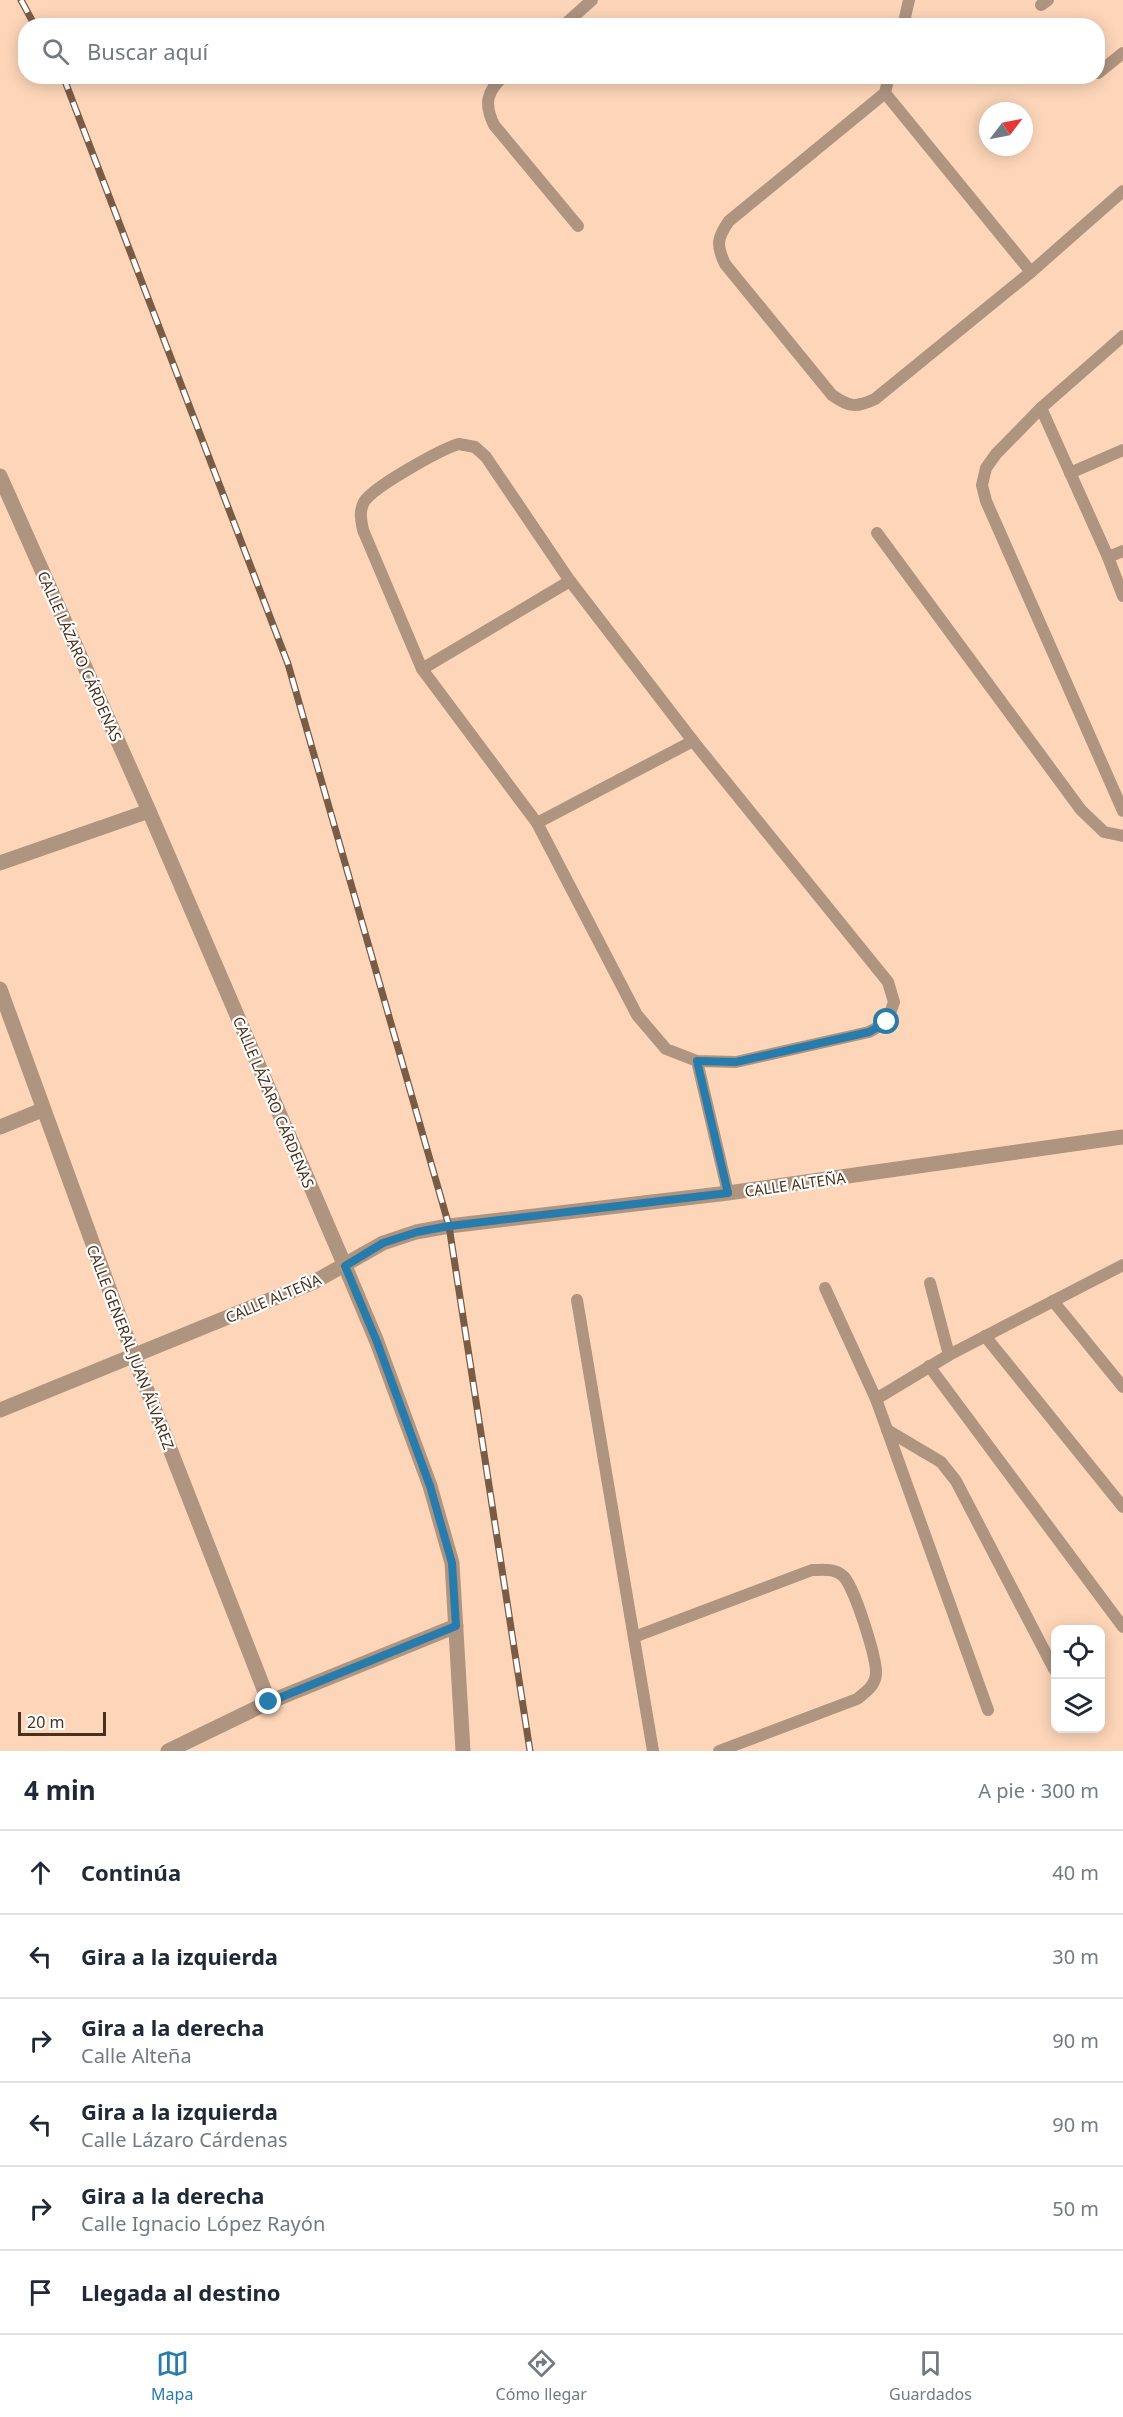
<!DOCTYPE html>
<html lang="es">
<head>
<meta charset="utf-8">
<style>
	:root { --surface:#fff; --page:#f2f2f3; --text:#1f2937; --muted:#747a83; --line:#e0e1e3; --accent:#287cac }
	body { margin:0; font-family:"Noto Sans",sans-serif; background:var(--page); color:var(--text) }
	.controls { position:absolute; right:18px; bottom:18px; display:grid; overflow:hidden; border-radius:12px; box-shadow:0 3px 15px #0003 }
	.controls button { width:54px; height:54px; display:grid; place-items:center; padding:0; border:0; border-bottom:2px solid var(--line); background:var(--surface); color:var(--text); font:30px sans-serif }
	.compass { position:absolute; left:979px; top:102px; width:54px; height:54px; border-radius:50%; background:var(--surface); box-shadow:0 3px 15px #0003; rotate:58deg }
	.scale { position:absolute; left:18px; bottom:15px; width:88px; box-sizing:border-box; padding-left:6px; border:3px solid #49301c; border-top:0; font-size:16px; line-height:21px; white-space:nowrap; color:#49301c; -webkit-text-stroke:4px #fff; paint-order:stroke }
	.stop { position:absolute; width:18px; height:18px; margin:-14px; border:4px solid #287cac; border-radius:50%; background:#fff }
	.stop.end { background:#287cac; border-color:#fff; box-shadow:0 2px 6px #0008 }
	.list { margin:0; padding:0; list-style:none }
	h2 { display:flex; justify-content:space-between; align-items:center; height:78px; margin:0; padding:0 24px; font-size:26px }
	h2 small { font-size:20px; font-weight:400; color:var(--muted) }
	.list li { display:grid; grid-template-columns:39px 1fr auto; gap:18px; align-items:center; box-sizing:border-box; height:84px; padding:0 24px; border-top:2px solid var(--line) }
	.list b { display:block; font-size:22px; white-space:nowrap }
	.list p { margin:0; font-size:20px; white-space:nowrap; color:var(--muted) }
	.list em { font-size:20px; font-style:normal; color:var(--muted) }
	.icon { flex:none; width:33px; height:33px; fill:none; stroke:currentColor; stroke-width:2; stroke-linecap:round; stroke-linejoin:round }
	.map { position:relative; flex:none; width:1123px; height:1751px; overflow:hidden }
	.search { position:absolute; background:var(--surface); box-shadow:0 3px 15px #0003; left:18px; right:18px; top:18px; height:66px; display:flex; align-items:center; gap:15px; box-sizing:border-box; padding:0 21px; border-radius:24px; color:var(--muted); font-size:22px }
	.sheet { height:582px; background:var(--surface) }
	nav { display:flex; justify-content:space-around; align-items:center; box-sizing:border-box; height:84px; border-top:2px solid var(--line); background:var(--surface); font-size:16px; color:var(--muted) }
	nav a { display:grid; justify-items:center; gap:3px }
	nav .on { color:var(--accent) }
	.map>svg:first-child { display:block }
</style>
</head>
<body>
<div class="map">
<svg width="1123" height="1751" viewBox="0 0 1123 1751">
	<rect width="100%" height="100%" fill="#fdd6b9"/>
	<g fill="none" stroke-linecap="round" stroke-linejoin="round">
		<g stroke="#af9480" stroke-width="12">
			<polyline points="1041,5 1048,0"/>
			<polyline points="563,26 592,0"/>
			<polyline points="903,26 909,0"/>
			<polyline points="1098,73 1123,53"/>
			<path d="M504,76c-18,16 -20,28 -10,49l84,101"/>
			<polyline points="889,76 885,93 1031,272 1123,191"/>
			<path d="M885,93l-156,128c-12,17 -13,24 -4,43l107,131c17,12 24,13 43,4l156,-127"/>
			<polyline points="1123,336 1041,408 996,454 986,468 982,485 986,501 1123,811"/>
			<polyline points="1041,408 1108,557 1123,596"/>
			<path d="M459,444l16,3 11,10 84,124 123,160 195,241 6,20 -7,20 -18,10 -133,30 -39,-1 -31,-12 -29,-34 -100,-192 -115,-154 -59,-139c-2,-10 -4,-19 1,-28 9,-15 77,-53 95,-58z"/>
			<polyline points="1070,473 1123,450"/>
			<polyline points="877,533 1081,810 1104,832 1123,836"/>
			<polyline points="1108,557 1123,551"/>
			<polyline points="422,669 570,581"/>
			<polyline points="537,823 693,741"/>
			<polyline points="697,1061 728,1193"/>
			<polyline points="930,1283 949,1355"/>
			<polyline points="825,1288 876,1399"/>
			<polyline points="577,1300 653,1751"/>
			<polyline points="1053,1301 1123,1387"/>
			<polyline points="985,1336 1123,1507"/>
			<polyline points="929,1366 1123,1627"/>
			<polyline points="887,1430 941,1462 956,1481 1054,1669"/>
			<path d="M634,1637l178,-67c11,0 23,-2 31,6 11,9 34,83 33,98 -1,12 -10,18 -19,25l-138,52"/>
			<polyline points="988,1710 876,1399 949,1355 1123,1265"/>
		</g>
		<g stroke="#af9480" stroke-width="15">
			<polyline points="0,476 149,811 345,1266 377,1342 430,1486 452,1563 463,1751"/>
			<polyline points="0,863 149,811"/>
			<polyline points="0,989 134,1357 269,1702"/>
			<polyline points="0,1127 42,1110"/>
			<polyline points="0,1410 314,1282 383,1243 416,1232 449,1226 728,1193 1123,1137"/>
			<polyline points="168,1751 269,1702 456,1626"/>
		</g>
		<g stroke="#795c46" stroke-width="7">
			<g id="rail">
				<polyline points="21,0 35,26"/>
				<polyline points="63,76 288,664 449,1226 530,1751"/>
			</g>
		</g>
		<use href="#rail" stroke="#fff" stroke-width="4.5" stroke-dasharray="14" stroke-linecap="butt"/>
	</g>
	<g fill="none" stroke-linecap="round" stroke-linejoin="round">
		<polyline stroke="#287cac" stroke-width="8" points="269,1702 456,1626 452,1563 430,1486 377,1342 345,1266 383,1243 417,1232 449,1226 728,1193 697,1061 736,1062 869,1032 887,1022"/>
	</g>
	<g text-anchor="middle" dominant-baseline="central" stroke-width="4.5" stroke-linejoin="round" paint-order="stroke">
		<g font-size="15" fill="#49301c" stroke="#fff">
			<text transform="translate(80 656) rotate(66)">CALLE LÁZARO CÁRDENAS</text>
			<text transform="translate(274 1102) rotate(67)">CALLE LÁZARO CÁRDENAS</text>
			<text transform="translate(795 1184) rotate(-8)">CALLE ALTEÑA</text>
			<text transform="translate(273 1298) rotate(-23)">CALLE ALTEÑA</text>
			<text transform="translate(131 1347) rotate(69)">CALLE GENERAL JUAN ÁLVAREZ</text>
		</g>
	</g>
</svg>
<div class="controls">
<button><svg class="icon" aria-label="locate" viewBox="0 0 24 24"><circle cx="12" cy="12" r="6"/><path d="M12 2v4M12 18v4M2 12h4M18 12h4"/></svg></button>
<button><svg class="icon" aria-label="layers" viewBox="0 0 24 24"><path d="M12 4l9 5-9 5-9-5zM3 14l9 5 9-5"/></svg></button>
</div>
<svg class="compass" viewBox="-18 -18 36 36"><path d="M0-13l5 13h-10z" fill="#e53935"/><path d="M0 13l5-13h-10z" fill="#747a83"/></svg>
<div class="scale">20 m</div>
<div class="stop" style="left:887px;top:1022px"></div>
<div class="stop end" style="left:269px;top:1702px"></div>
<div class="search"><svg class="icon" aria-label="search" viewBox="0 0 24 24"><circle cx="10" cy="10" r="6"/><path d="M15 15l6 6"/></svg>Buscar aquí</div>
</div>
<section class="sheet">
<h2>4 min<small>A pie · 300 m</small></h2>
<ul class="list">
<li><svg class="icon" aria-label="ahead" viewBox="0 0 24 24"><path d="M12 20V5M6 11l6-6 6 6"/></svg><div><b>Continúa</b></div><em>40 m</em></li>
<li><svg class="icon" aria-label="left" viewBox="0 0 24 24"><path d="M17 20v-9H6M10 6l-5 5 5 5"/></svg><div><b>Gira a la izquierda</b></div><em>30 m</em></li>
<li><svg class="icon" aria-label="right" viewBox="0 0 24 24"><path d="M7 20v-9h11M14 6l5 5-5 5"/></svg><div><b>Gira a la derecha</b><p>Calle Alteña</p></div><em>90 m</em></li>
<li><svg class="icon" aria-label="left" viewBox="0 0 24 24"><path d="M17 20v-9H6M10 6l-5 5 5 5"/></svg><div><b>Gira a la izquierda</b><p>Calle Lázaro Cárdenas</p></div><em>90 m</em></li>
<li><svg class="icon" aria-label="right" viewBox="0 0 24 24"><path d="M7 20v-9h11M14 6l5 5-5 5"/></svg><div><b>Gira a la derecha</b><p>Calle Ignacio López Rayón</p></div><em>50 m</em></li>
<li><svg class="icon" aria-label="arrive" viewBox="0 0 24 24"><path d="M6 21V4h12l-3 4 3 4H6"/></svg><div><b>Llegada al destino</b></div></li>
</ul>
</section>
<nav>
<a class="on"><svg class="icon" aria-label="map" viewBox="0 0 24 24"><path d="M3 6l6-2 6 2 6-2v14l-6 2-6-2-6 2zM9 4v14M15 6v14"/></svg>Mapa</a>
<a><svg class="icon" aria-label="directions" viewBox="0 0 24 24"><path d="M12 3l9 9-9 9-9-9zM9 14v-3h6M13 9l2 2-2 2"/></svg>Cómo llegar</a>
<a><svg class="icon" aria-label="saved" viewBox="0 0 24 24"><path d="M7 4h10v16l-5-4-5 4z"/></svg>Guardados</a>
</nav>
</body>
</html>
